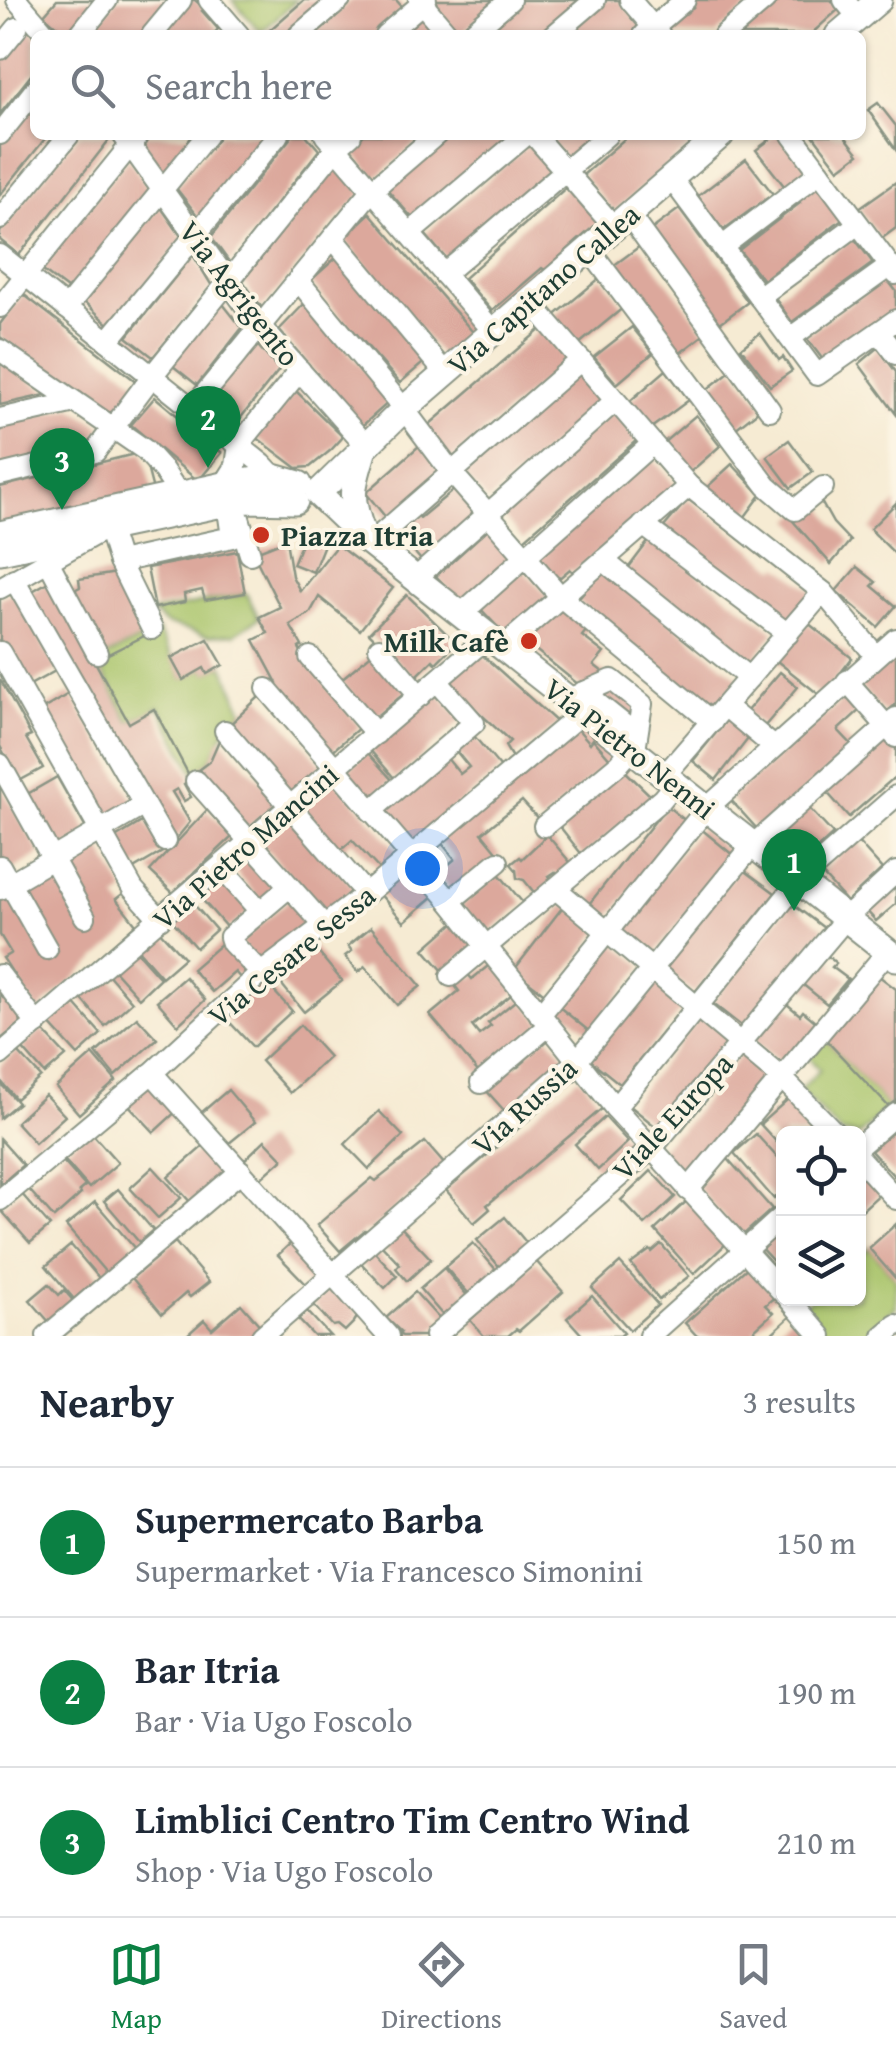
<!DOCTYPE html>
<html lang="en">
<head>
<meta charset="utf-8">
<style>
	:root { --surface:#fff; --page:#f6f6f7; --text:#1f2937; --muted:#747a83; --line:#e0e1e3; --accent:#0b8043 }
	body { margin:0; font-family:"Gentium Book Plus",serif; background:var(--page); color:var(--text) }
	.controls { position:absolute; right:30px; bottom:30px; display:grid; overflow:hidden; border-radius:15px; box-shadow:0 2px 8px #0004 }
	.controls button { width:90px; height:90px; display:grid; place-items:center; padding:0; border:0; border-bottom:2px solid var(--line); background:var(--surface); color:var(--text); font:50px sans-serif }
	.you { position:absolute; left:422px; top:868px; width:35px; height:35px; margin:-25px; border:8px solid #fff; border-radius:50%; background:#1a73e8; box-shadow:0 0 0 15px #1a73e833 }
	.badge { display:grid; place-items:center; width:65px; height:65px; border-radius:50%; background:var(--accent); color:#fff; font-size:32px; font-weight:700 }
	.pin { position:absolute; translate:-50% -82px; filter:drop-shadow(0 2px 5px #0008) }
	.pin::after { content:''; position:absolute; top:52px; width:35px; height:30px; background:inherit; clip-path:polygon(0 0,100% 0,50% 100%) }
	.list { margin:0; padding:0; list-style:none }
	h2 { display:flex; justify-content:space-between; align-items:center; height:130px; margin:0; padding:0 40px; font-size:42px }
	h2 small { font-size:32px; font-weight:400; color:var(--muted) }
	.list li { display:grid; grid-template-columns:65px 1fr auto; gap:30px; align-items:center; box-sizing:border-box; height:150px; padding:0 40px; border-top:2px solid var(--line) }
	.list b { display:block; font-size:38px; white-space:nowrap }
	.list p { margin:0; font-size:32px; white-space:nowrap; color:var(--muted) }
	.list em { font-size:32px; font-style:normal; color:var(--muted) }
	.icon { flex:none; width:55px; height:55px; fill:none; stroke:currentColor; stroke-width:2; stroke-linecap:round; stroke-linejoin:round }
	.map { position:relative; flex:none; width:896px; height:1336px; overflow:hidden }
	.search { position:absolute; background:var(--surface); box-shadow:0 2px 8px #0004; left:30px; right:30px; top:30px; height:110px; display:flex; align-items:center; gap:25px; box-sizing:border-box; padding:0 35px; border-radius:15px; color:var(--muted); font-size:38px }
	.sheet { height:580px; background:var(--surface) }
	nav { display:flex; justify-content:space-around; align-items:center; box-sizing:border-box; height:140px; border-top:2px solid var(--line); background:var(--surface); font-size:28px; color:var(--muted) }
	nav a { display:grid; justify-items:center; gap:5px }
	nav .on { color:var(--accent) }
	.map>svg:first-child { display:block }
</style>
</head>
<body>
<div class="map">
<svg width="896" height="1336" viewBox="0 0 896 1336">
	<rect width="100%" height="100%" fill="#fcf5e5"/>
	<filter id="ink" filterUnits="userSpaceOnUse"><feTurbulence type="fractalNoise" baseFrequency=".01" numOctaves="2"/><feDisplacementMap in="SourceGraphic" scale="20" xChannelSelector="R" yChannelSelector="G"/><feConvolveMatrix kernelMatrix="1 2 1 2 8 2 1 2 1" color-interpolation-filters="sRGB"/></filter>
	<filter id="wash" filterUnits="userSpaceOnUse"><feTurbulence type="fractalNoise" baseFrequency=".0048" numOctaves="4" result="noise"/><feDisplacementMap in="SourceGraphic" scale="40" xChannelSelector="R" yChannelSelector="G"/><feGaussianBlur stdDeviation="2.25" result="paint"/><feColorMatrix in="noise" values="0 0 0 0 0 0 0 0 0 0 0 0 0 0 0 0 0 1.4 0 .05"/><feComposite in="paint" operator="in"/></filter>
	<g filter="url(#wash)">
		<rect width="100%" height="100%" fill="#f6ebd3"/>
		<g fill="#a9c46b" stroke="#648050" stroke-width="2.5">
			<polygon points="232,0 297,0 261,32"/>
			<polygon points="247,594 259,618 235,634 209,636 164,623 153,612"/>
			<polygon points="158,631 183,679 204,668 207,673 223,665 243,711 227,726 210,761 194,773 159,707 130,722 97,661"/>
			<polygon points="826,1040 889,1107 859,1135 841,1133 800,1090 820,1070 808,1057"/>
			<polygon points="869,1248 896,1279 896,1307 864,1336 828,1336 802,1307 811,1299 858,1298 859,1257"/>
		</g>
		<g id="blocks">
			<g fill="#dca89c">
				<polygon points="57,0 103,0 73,35 67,35 44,15"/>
				<polygon points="116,0 172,0 143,35 88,35"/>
				<polygon points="188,0 195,0 205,9 202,11 218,29 213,35 159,35"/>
				<polygon points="304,0 335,0 295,35 264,35"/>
				<polygon points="351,0 396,0 404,9 374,35 310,35"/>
				<polygon points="436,0 500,0 459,35 431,4"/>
				<polygon points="521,0 586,0 544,35 480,35"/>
				<polygon points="604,0 619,0 643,28 635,35 564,35"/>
				<polygon points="695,0 757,0 715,35 671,35 663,26"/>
				<polygon points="780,0 831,0 839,9 810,35 740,35"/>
				<polygon points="421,14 439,35 396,35"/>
				<polygon points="28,25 35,35 35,70 0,114 0,60"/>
				<polygon points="35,101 35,135 48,135 0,195 0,145"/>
				<polygon points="878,103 896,126 896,150 868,110"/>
				<polygon points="78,135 113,135 19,255 0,240 0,232"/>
				<polygon points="146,135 201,135 166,178 139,143"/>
				<polygon points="220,135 269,135 201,220 176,188"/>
				<polygon points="293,135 306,135 319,150 230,263 211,237"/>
				<polygon points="364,135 426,135 375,178 350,147"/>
				<polygon points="450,135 516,135 415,221 387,189"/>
				<polygon points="546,135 603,135 569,163"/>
				<polygon points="629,135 703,135 614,211 583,175"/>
				<polygon points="776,135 781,135 808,169 785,187 756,150"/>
				<polygon points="813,135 844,135 859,154 839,169"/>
				<polygon points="530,144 553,170 448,261 425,234"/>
				<polygon points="128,159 151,192 71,292 39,268"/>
				<polygon points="746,159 773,194 723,230 698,196"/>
				<polygon points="336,163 363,193 332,224 262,308 243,281"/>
				<polygon points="818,180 846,216 763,280 739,250 800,203 796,197"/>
				<polygon points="896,182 896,228 881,239 859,208"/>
				<polygon points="569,185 601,220 545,270 542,268 492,311 464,278"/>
				<polygon points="160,206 183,239 112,327 82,300"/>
				<polygon points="679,209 748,302 720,323 651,230"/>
				<polygon points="370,213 477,337 448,363 343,238"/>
				<polygon points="854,238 873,263 792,322 774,297"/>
				<polygon points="640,246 706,333 679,354 613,266"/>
				<polygon points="193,255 212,286 153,357 127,337"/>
				<polygon points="338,256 429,358 400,383 310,281"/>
				<polygon points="601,277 624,307 579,344 553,317"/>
				<polygon points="886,278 896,291 896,309 824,361 805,336"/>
				<polygon points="23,294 142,386 116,421 0,337 0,324"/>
				<polygon points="219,299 242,328 197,385 168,362"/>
				<polygon points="306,302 390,401 362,426 279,330"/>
				<polygon points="632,327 653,353 617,384 594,357"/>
				<polygon points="541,329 567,360 450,461 423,430"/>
				<polygon points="760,333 779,360 783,357 792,371 770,386 741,348"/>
				<polygon points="252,339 279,370 239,420 207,393"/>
				<polygon points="878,348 896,372 896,414 859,364"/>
				<polygon points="5,363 50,394 0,405 0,364"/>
				<polygon points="733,369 763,407 735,429 705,391"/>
				<polygon points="666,370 689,400 651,428 629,402"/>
				<polygon points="577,372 602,400 488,501 463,473"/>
				<polygon points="296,391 343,437 331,450 310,467 297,468 256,437"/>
				<polygon points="155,397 222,453 198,481 131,425"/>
				<polygon points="72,408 102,427 89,444 0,467 0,424"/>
				<polygon points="613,411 637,440 523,540 498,511"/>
				<polygon points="696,415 720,446 688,474 662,444"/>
				<polygon points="789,440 813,472 791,488 767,456"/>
				<polygon points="420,445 446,475 387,519 366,493"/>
				<polygon points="143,452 154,494 0,532 0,487"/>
				<polygon points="650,456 676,487 583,565 573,572 570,569 557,580 539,558"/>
				<polygon points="732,464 761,495 741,522 704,490"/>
				<polygon points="456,488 482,518 427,567 397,532 418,515 420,518"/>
				<polygon points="819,498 833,523 850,541 831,564 792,520"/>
				<polygon points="688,499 777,569 779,566 813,592 788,624 664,527"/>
				<polygon points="896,503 896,555 870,529"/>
				<polygon points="488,529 515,558 463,605 436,576"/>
				<polygon points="305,534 325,542 313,572 293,564"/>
				<polygon points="651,538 774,632 749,665 626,571"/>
				<polygon points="286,540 292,576 300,591 337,545 393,588 360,630 319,597 310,613 290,625 302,646 299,648 305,659 360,727 330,753 273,686 277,683 254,640 268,633 259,617 280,607 253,553"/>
				<polygon points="237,551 245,593 205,600 202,590 184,594 185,602 155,608 147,568"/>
				<polygon points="604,567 739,679 712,712 577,600"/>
				<polygon points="857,567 876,582 872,586 896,606 878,627 836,591"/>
				<polygon points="523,570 548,597 508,638 479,607"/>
				<polygon points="117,573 148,634 102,657 70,592 80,587 79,579"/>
				<polygon points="50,581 129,723 154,709 191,779 184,784 191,797 184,801 177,789 172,792 190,822 176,839 29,593"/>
				<polygon points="13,592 57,670 26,687 0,642 0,599"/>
				<polygon points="407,595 456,643 436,663 433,660 415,678 369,633"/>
				<polygon points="564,603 590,626 582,636 604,653 594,665 613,680 646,699 625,725 579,685 522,639"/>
				<polygon points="808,623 852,658 822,697 777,661"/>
				<polygon points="208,639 223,665 207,674 204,668 183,680 171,658"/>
				<polygon points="896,651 896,704 885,714 858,684"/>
				<polygon points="374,652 407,691 373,720 340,680"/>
				<polygon points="479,652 559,724 512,758 505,746 510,741 445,681"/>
				<polygon points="780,672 798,687 764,727 746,712"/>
				<polygon points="0,679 31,736 26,738 43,768 19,781 0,746"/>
				<polygon points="436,691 461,720 395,779 370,750"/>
				<polygon points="70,693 137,807 104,826 38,712"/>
				<polygon points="849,695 861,709 838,730 854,747 759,831 730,799"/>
				<polygon points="260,696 322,765 288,795 227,727"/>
				<polygon points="729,717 751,735 716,780 693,761"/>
				<polygon points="575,726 590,743 593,739 611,760 541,822 522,801 482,833 500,855 453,894 437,874 455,859 439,840"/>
				<polygon points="888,735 896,744 896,776 849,817 825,790"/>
				<polygon points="474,736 501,768 409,846 381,812 446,757 460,774 469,767 456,751"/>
				<polygon points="220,738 279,801 244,831 194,773 210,761"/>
				<polygon points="367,752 392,780 370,800 345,773"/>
				<polygon points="622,768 653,798 583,856 557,823"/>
				<polygon points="57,777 89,834 56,853 24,796"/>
				<polygon points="333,777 399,853 380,870 352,840 340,851 300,806"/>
				<polygon points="0,785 40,854 9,872 0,857"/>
				<polygon points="806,805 833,834 799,866 772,837"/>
				<polygon points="667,806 687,822 607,919 589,904"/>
				<polygon points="207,810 232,837 173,893 150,871"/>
				<polygon points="291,813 354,888 325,914 260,842"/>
				<polygon points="145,820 164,851 130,871 112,840"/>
				<polygon points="700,828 734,856 650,958 617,931"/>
				<polygon points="547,835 575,868 559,877 555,872 549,876 554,882 542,892 533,891 524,880 517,878 516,870 511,864 520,857 522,859"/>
				<polygon points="856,840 882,869 847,902 821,873"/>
				<polygon points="98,844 125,892 116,899 136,924 37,1011 3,958 11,953 0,935 0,900 10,894 48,960 58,950 20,888 52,869 83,928 88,923 62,864"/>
				<polygon points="248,850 279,886 262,902 230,865"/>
				<polygon points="410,865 435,895 404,922 379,893"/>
				<polygon points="740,867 775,893 694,993 660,966"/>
				<polygon points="499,874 523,903 485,935 461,906"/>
				<polygon points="221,876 251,910 228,929 199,896"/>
				<polygon points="896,882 896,904 876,921 865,909"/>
				<polygon points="291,898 312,922 262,968 240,943"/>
				<polygon points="191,901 216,930 196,948 171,919"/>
				<polygon points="791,903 824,928 744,1028 712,1003"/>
				<polygon points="565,904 599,931 547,996 514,970"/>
				<polygon points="456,921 476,945 444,972 424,949"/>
				<polygon points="371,927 421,986 397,1005 365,967 358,972 345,956 352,951 348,946"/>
				<polygon points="158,929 184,958 162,977 137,949"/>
				<polygon points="610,940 642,966 590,1032 558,1006"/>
				<polygon points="222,943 249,973 242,980 235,972 212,992 192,969"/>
				<polygon points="312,945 342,981 304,1012 274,975"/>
				<polygon points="134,949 160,978 139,998 112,968"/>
				<polygon points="825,954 836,963 832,967 848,979 827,1004 801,983"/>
				<polygon points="493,962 516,991 472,1026 479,1035 491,1026 488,1023 520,997 542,1023 479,1073 430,1015 459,991 452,982 465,971 472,979"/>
				<polygon points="107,973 132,1002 105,1026 80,997"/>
				<polygon points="875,973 896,989 896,1101 889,1107 826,1040 847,1015 845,1013"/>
				<polygon points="656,976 687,1002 620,1084 589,1059"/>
				<polygon points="185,977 205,1000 178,1025 157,1001"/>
				<polygon points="261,977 292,1011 253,1047 222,1014"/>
				<polygon points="0,987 26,1019 0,1040"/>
				<polygon points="781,999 800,1015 803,1011 821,1026 786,1067 750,1038"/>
				<polygon points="72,1001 101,1034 78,1055 48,1022"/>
				<polygon points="703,1014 734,1040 661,1131 629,1105"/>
				<polygon points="137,1017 157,1039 115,1076 96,1053"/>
				<polygon points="300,1025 329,1057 290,1093 261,1061"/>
				<polygon points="42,1030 66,1056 45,1074 22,1048"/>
				<polygon points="547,1036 571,1063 510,1117 485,1089 515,1063 518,1067 525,1061 522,1058"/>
				<polygon points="17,1051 41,1077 16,1099 0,1080 0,1066"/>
				<polygon points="743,1052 774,1077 691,1181 660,1150 675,1133 680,1132"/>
				<polygon points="93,1054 116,1081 79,1114 56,1087"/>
				<polygon points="579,1077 604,1107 487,1205 490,1209 474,1223 446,1190"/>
				<polygon points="151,1079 179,1109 154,1132 126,1102"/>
				<polygon points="0,1083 18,1103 0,1118"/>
				<polygon points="228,1090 255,1122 228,1144 201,1113"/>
				<polygon points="795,1093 830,1134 784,1134 784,1150 760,1124"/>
				<polygon points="45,1095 65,1116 35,1143 16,1122"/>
				<polygon points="379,1111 403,1136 369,1169 345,1144"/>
				<polygon points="605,1117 628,1142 598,1170 575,1144"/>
				<polygon points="896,1129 896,1178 871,1151"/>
				<polygon points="89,1130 118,1163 89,1188 60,1155"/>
				<polygon points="756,1134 784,1165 784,1190 774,1199 734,1153"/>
				<polygon points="0,1139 23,1165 0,1185"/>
				<polygon points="265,1140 283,1159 259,1180 242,1162"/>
				<polygon points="208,1142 232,1170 192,1204 168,1177"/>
				<polygon points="425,1142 445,1165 368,1232 365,1230 340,1251 317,1225 372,1178 376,1181"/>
				<polygon points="60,1158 85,1186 79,1191 81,1194 54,1218 25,1185"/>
				<polygon points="728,1159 772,1209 741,1237 697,1187"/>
				<polygon points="859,1166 882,1192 859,1213"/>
				<polygon points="153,1167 181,1198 158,1218 130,1188"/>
				<polygon points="651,1171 675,1197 645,1225 621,1200"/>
				<polygon points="118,1189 153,1230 139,1242 104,1201"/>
				<polygon points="20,1192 50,1226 30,1243 0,1209"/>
				<polygon points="689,1199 728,1242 694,1274 655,1230"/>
				<polygon points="95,1202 137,1251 108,1275 66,1226"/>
				<polygon points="505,1217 530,1247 502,1270 477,1240"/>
				<polygon points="398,1224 431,1259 407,1281 396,1268 400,1264 379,1242"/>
				<polygon points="896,1224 896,1279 869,1248"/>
				<polygon points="784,1226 784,1273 760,1247"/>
				<polygon points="293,1241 324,1273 309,1287 278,1255"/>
				<polygon points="175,1242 209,1282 190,1297 186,1293 162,1314 132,1278"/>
				<polygon points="473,1243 497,1271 470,1295 445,1267"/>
				<polygon points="661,1244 689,1276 659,1300 631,1264 650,1250 652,1252"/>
				<polygon points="71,1245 99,1278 74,1299 46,1266"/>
				<polygon points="372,1249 397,1276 385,1288 359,1261"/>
				<polygon points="536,1261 563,1292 519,1331 516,1329 508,1336 484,1336 470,1320"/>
				<polygon points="620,1263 658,1305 630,1330 592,1288"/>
				<polygon points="749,1266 776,1296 765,1305 773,1313 754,1330 760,1336 697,1336 685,1323"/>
				<polygon points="444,1268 470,1299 446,1319 420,1289"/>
				<polygon points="49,1284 59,1295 64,1290 75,1303 51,1324 30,1300"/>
				<polygon points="334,1284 359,1314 354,1322 345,1331 338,1325 333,1326 314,1305"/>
				<polygon points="415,1292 442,1322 426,1336 402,1336 399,1334 401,1332 386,1318"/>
				<polygon points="592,1296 624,1333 620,1336 583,1336 567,1318"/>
				<polygon points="241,1304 263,1329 255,1336 186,1336 204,1320 212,1329"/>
				<polygon points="307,1311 330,1336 314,1336 298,1319"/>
				<polygon points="793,1314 813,1336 769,1336"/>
			</g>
		</g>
	</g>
	<g filter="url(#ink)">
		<use href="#blocks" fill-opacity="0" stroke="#8a9484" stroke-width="2.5"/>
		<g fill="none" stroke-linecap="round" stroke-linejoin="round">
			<g stroke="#8a9484" stroke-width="24">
				<g id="minor">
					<polyline points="17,0 47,35"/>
					<polyline points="209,0 239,35"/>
					<polyline points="419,0 449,35"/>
					<polyline points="630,0 660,35"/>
					<polyline points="844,0 858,17"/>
					<polyline points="79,35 107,0"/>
					<polyline points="152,35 181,0"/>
					<polyline points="299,35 340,0"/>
					<polyline points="385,35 426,0"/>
					<polyline points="469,35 510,0"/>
					<polyline points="554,35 595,0"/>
					<polyline points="644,35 685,0"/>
					<polyline points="724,35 765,0"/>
					<polyline points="0,49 17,28"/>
					<polyline points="0,134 35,90"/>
					<polyline points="123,135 260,326 366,445"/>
					<polyline points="325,135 493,331"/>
					<polyline points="534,135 615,228"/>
					<polyline points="792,135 896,274"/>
					<polyline points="671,178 817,375 896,320"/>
					<polyline points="629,215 770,410"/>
					<polyline points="0,219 69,135"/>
					<polyline points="410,233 526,135"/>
					<polyline points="333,238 445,373"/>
					<polyline points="722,247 820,172"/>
					<polyline points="589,249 767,486 795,510 823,487"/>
					<polyline points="0,255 262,464 281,484"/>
					<polyline points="444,274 607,135"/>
					<polyline points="298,280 404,409 452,473 561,597 712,722"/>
					<polyline points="759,297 858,224"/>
					<polyline points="529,300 689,486 823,592 876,656"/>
					<polyline points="0,307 137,137"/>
					<polyline points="66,308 207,135"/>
					<polyline points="879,332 896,354"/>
					<polyline points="790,338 890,266"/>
					<polyline points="108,341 278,135"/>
					<polyline points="0,350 145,450 163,470 179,494"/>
					<polyline points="193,408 372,190 436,135"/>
					<polyline points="0,419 75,402"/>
					<polyline points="0,475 95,452 152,376 336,148 351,135"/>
					<polyline points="224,485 236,466 239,445 300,370"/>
					<polyline points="239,518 250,554"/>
					<polyline points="643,525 788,634"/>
					<polyline points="371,543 581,360"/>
					<polyline points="603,560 749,678"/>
					<polyline points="48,561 97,653"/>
					<polyline points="119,562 232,537 227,503"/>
					<polyline points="416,578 615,401"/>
					<polyline points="14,579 165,841"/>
					<polyline points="0,588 108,527 119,562 152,629"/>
					<polyline points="461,614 652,444"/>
					<polyline points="503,647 689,486"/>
					<polyline points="379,648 420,696"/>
					<polyline points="0,652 133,889 160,919"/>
					<polyline points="310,657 376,734"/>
					<polyline points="847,681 896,737"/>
					<polyline points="267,689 450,901 615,1108 784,1294"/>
					<polyline points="583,692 637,735"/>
					<polyline points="725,706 774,747"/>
					<polyline points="225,731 366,894"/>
					<polyline points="0,764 85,917"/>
					<polyline points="665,775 823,592"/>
					<polyline points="196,781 323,924"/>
					<polyline points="371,811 474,723 437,681"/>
					<polyline points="544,826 619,764 632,749 636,743 642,704 612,680 569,699"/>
					<polyline points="0,866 47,949"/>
					<polyline points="221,867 260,911"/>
					<polyline points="0,889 144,805"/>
					<polyline points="556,889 782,1078 836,1134"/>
					<polyline points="450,901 498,862"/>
					<polyline points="261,973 232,943 230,937 289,887"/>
					<polyline points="0,975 37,1024"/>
					<polyline points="451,976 662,799 675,783"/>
					<polyline points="540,1015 707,808 896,639"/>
					<polyline points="0,1055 489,636"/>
					<polyline points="152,1073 388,1336"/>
					<polyline points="481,1083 548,1026"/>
					<polyline points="615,1108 799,881 896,796"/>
					<polyline points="858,1147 896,1114"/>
					<polyline points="858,1157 896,1199"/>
					<polyline points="688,1190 888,951"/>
					<polyline points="0,1200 152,1073 261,973 366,894 584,711"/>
					<polyline points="788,1298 821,1336"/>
					<polyline points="47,1336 241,1171"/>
					<polyline points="262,1336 577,1061 753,845 896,718"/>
					<polyline points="435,1336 651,1149 846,918 896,872"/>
					<polyline points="649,1336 784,1215"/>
					<polyline points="883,1336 896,1325"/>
				</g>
			</g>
			<g stroke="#8a9484" stroke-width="29">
				<g id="major">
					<polyline points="838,35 879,0"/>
					<polyline points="318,493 404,409 721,135"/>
					<polyline points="319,495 364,538 896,958"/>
					<path d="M362,531c-14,-37 -9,-45 2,-82"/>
					<polyline points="0,534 224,485 274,477 299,484"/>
					<polyline points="0,551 227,503 246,500 295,501"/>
				</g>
			</g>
			<use href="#minor" stroke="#fff" stroke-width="20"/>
			<use href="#major" stroke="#fff" stroke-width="25"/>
		</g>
	</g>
	<g fill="#c8321e" stroke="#fcf5e5" stroke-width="4">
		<circle cx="261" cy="535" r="10"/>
		<circle cx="529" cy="641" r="10"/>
	</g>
	<g text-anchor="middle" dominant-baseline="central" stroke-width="8" stroke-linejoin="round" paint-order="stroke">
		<g font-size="30" fill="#1f3d34" stroke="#fcf5e5">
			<text transform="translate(543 289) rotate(-41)">Via Capitano Callea</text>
			<text transform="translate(240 293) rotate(52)">Via Agrigento</text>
			<text transform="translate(630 748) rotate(38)">Via Pietro Nenni</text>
			<text transform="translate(245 846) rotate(-41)">Via Pietro Mancini</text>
			<text transform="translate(291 955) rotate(-39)">Via Cesare Sessa</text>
			<text transform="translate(524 1106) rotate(-42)">Via Russia</text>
			<text transform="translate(672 1116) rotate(-47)">Viale Europa</text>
		</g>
		<g font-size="30" font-weight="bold" fill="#1f3d34" stroke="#fcf5e5" text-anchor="start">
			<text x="281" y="535">Piazza Itria</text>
			<text x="509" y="641" text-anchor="end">Milk Cafè</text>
		</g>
	</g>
</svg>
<div class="controls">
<button><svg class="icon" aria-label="locate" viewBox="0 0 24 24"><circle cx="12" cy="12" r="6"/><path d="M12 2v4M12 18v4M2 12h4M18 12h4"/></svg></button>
<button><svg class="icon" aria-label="layers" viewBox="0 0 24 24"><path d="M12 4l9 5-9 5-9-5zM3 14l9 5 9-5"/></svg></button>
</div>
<div class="you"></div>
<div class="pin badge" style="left:794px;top:911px">1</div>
<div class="pin badge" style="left:208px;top:468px">2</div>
<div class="pin badge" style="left:62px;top:510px">3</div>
<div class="search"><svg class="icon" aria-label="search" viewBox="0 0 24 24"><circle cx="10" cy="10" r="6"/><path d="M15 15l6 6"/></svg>Search here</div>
</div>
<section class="sheet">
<h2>Nearby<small>3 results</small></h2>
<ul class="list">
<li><span class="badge">1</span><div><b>Supermercato Barba</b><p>Supermarket · Via Francesco Simonini</p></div><em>150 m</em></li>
<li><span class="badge">2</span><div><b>Bar Itria</b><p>Bar · Via Ugo Foscolo</p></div><em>190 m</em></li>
<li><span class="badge">3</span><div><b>Limblici Centro Tim Centro Wind</b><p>Shop · Via Ugo Foscolo</p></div><em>210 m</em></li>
</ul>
</section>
<nav>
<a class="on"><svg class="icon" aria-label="map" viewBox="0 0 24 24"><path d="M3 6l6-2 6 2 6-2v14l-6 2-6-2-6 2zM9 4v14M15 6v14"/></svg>Map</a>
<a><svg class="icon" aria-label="directions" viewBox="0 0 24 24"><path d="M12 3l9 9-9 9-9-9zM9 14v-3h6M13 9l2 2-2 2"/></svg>Directions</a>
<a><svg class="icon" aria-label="saved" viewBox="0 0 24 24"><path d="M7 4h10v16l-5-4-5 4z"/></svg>Saved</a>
</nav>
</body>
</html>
